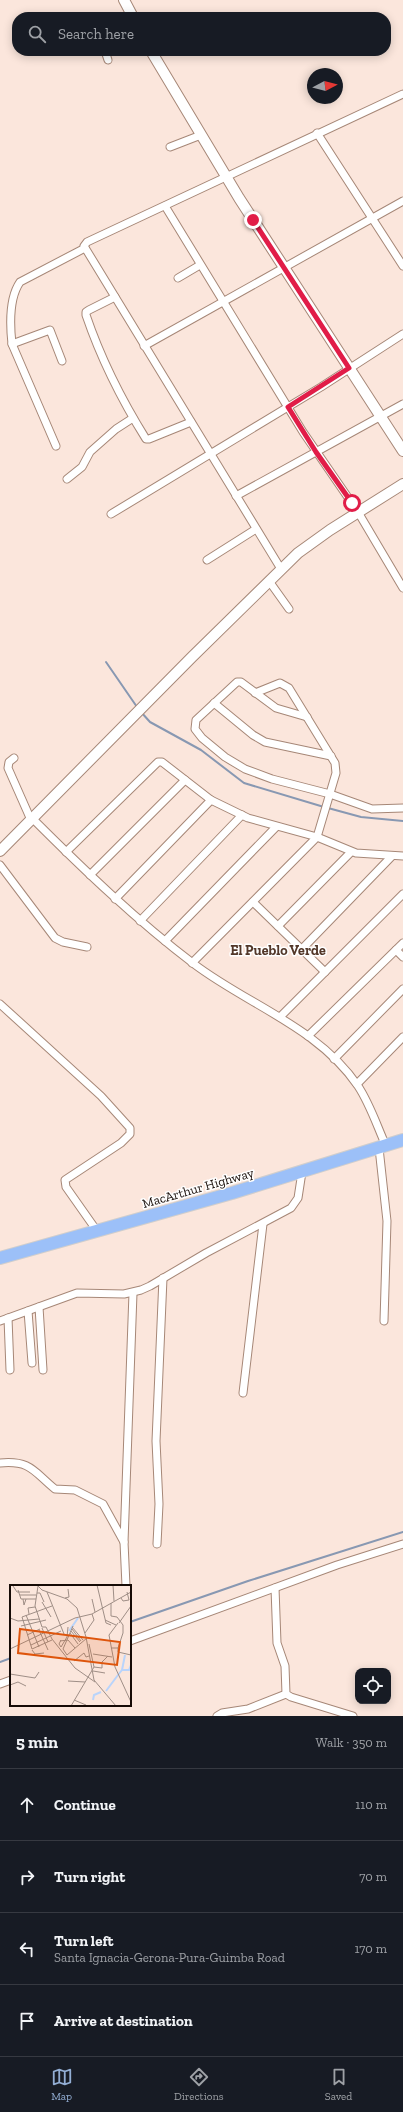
<!DOCTYPE html>
<html lang="en">
<head>
<meta charset="utf-8">
<style>
	:root { --surface:#171b24; --page:#20242c; --text:#f1f3f6; --muted:#9ea1a6; --line:#363941; --accent:#93aed4 }
	body { margin:0; font-family:"Zilla Slab",serif; background:var(--page); color:var(--text) }
	.controls { position:absolute; right:12px; bottom:12px; display:grid; overflow:hidden; border-radius:8px; box-shadow:0 2px 10px #0003 }
	.controls button { width:36px; height:36px; display:grid; place-items:center; padding:0; border:0; border-bottom:1px solid var(--line); background:var(--surface); color:var(--text); font:20px sans-serif }
	.compass { position:absolute; left:307px; top:68px; width:36px; height:36px; border-radius:50%; background:var(--surface); box-shadow:0 2px 10px #0003; rotate:83deg }
	.stop { position:absolute; width:12px; height:12px; margin:-9px; border:3px solid #e11d48; border-radius:50%; background:#fff }
	.stop.end { background:#e11d48; border-color:#fff; box-shadow:0 1px 4px #0008 }
	.list { margin:0; padding:0; list-style:none }
	h2 { display:flex; justify-content:space-between; align-items:center; height:52px; margin:0; padding:0 16px; font-size:17px }
	h2 small { font-size:13px; font-weight:400; color:var(--muted) }
	.list li { display:grid; grid-template-columns:26px 1fr auto; gap:12px; align-items:center; box-sizing:border-box; height:72px; padding:0 16px; border-top:1px solid var(--line) }
	.list b { display:block; font-size:15px; white-space:nowrap }
	.list p { margin:0; font-size:13px; white-space:nowrap; color:var(--muted) }
	.list em { font-size:13px; font-style:normal; color:var(--muted) }
	.icon { flex:none; width:22px; height:22px; fill:none; stroke:currentColor; stroke-width:2; stroke-linecap:round; stroke-linejoin:round }
	.map { position:relative; flex:none; width:403px; height:1716px; overflow:hidden }
	.search { position:absolute; background:var(--surface); box-shadow:0 2px 10px #0003; left:12px; right:12px; top:12px; height:44px; display:flex; align-items:center; gap:10px; box-sizing:border-box; padding:0 14px; border-radius:16px; color:var(--muted); font-size:15px }
	.sheet { height:340px; background:var(--surface) }
	nav { display:flex; justify-content:space-around; align-items:center; box-sizing:border-box; height:56px; border-top:1px solid var(--line); background:var(--surface); font-size:11px; color:var(--muted) }
	nav a { display:grid; justify-items:center; gap:2px }
	nav .on { color:var(--accent) }
	.map>svg:first-child { display:block }
</style>
</head>
<body>
<div class="map">
<svg width="403" height="1716" viewBox="0 0 403 1716">
	<rect width="100%" height="100%" fill="#fbe6dc"/>
	<g fill="none" stroke-linecap="round" stroke-linejoin="round">
		<g stroke="#8898b2" stroke-width="2">
			<polyline points="106,662 137,707"/>
			<polyline points="141,712 150,722 201,750 244,783 324,807"/>
			<polyline points="328,808 361,817 403,821"/>
			<polyline points="130,1622 248,1581 403,1532"/>
			<polyline points="0,1662 11,1658"/>
		</g>
		<g stroke="#a68777" stroke-width="9">
			<g id="minor">
				<polyline points="105,51 108,60"/>
				<polyline points="317,133 403,266"/>
				<polyline points="170,147 201,135"/>
				<polyline points="165,206 303,432 358,512 403,588"/>
				<polyline points="178,278 200,265"/>
				<path d="M115,297l-26,13 -3,2v3c15,44 35,84 60,124h3l42,-17"/>
				<polyline points="12,344 50,330 62,361"/>
				<polyline points="144,346 403,201"/>
				<path d="M56,446l-44,-102c-2,-18 -3,-46 8,-62l65,-34"/>
				<polyline points="67,479 82,467 90,452 116,429 133,418"/>
				<polyline points="236,496 403,404"/>
				<polyline points="111,514 321,387 403,334"/>
				<polyline points="207,560 256,529"/>
				<polyline points="281,569 84,246 87,242 403,94"/>
				<polyline points="269,581 289,609"/>
				<polyline points="214,703 253,735 265,742 331,756"/>
				<polyline points="307,717 276,708 241,682 237,682 196,720 195,729 202,738 225,757 245,769 272,779 330,794 372,809 403,808"/>
				<polyline points="14,758 9,762 8,768 31,820"/>
				<path d="M32,818c52,52 104,102 162,146 54,41 124,63 164,122 12,18 19,40 28,60"/>
				<polyline points="66,852 158,762 162,762 211,800 248,818 317,837 356,853 403,856"/>
				<polyline points="0,865 55,938 63,942 87,947"/>
				<polyline points="90,875 185,780"/>
				<polyline points="115,899 211,800"/>
				<polyline points="253,902 325,972"/>
				<polyline points="140,921 242,815"/>
				<polyline points="278,926 351,852"/>
				<polyline points="165,941 276,827"/>
				<polyline points="301,950 392,856"/>
				<polyline points="396,950 403,957"/>
				<polyline points="192,963 317,837 336,773 335,763 289,688 280,683 255,693"/>
				<polyline points="0,1004 101,1096 130,1128 130,1134 121,1143 65,1180 66,1187 97,1231"/>
				<polyline points="280,1017 403,894"/>
				<polyline points="308,1036 403,943"/>
				<polyline points="334,1059 403,989"/>
				<polyline points="357,1084 403,1037"/>
				<polyline points="379,1148 387,1221 384,1321"/>
				<polyline points="39,1307 43,1370"/>
				<polyline points="28,1311 32,1363"/>
				<polyline points="8,1318 10,1370"/>
				<polyline points="0,1321 77,1293 124,1294 141,1290 150,1286 206,1253 291,1208 298,1198 302,1172"/>
				<polyline points="243,1393 263,1224"/>
				<path d="M0,1463c31,-3 34,9 55,26l20,1 28,14 21,38"/>
				<polyline points="157,1544 159,1504 156,1441 163,1278"/>
				<polyline points="126,1586 124,1542 133,1293"/>
				<polyline points="275,1588 277,1643 285,1666 286,1694 291,1697 353,1716"/>
				<polyline points="130,1641 337,1565 403,1544"/>
				<polyline points="0,1684 11,1680"/>
				<polyline points="217,1716 222,1713 248,1709 286,1694"/>
			</g>
		</g>
		<g stroke="#a68777" stroke-width="12">
			<g id="secondary">
				<polyline points="124,0 133,17"/>
				<polyline points="151,51 239,198 403,451"/>
				<polyline points="0,851 192,657 298,553 330,530 403,484"/>
			</g>
		</g>
		<g stroke="#d0cecd" stroke-width="14">
			<polyline id="trunk" points="0,1258 232,1193 403,1140"/>
		</g>
		<use href="#minor" stroke="#fff" stroke-width="7"/>
		<use href="#secondary" stroke="#fff" stroke-width="10"/>
		<use href="#trunk" stroke="#9cc0f8" stroke-width="12"/>
	</g>
	<g fill="none" stroke-linecap="round" stroke-linejoin="round">
		<polyline stroke="#e11d48" stroke-width="5" points="253,220 349,368 288,407 316,452 352,503"/>
	</g>
	<g text-anchor="middle" dominant-baseline="central" stroke-width="3" stroke-linejoin="round" paint-order="stroke">
		<g font-size="13" fill="#160b06" stroke="#fff">
			<text transform="translate(198 1188) rotate(-16)">MacArthur Highway</text>
		</g>
		<g font-size="14" font-weight="bold" fill="#523729" stroke="#fff">
			<text x="278" y="950">El Pueblo Verde</text>
		</g>
	</g>
	<g transform="translate(10 1585)">
		<rect width="121" height="121" fill="#fbe6dc"/>
		<path fill="none" stroke="#b9d4fb" stroke-width="2" d="M59,46l9,-13M112,85l3,-15M108,90l4,-5h7l2,-5M96,106l12,-16M83,115l1,-5 7,-3"/>
		<path fill="none" stroke="#9f8e86" stroke-width="1" d="M27,0l5,5 25,9 10,9 9,29 8,43 22,26M87,0l9,38 5,2M103,0l1,16M3,1l4,6h13M28,1l-3,20 7,21h4l6,12 23,29 20,14M8,5l3,9h15M37,7l17,42M27,8h3l4,9M10,10h16M55,13l4,-1 -1,-8M111,13l2,3 6,-1 -2,-8M13,14l1,6 2,-6M82,14l3,13M32,17l9,15M101,18v13l6,1 6,8v8l-5,15h-7M42,21l-30,11 10,32 20,-9M19,29l-1,-6 7,-1M16,30l13,32M0,33l8,3 21,-2M95,35l11,5M108,38l-9,12 6,32 16,35M109,38l12,-17M11,41l25,-6M62,42l11,13M32,43l6,14M62,44l9,12M29,45l9,20M61,46l9,11M60,48l8,11M75,48l9,-13 -2,-6M17,50l13,-6M51,55l-2,4 2,3 6,-10 1,-10M50,56l8,-1 7,8M21,60l30,-14M108,63v4l13,3M0,64l65,-31 17,-4 39,-22M22,65l3,4 9,-1M83,69l19,3M57,70l-4,-6 10,-23M57,70l20,-17M64,76l10,-8 2,4 3,-1M84,82l8,1v-6l6,-6M83,86l12,2M0,89l25,4 4,-6M58,96l17,1M0,100l8,-3 8,4M64,115l12,5M61,121l23,-39 -5,-23"/>
		<path fill="#de550c" fill-opacity="0.15" stroke="#de550c" stroke-width="2" d="M10,44l100,13 -3,23 -99,-12z"/>
		<rect width="121" height="121" fill="none" stroke="#160b06" stroke-width="2"/>
	</g>
</svg>
<div class="controls">
<button><svg class="icon" aria-label="locate" viewBox="0 0 24 24"><circle cx="12" cy="12" r="6"/><path d="M12 2v4M12 18v4M2 12h4M18 12h4"/></svg></button>
</div>
<svg class="compass" viewBox="-18 -18 36 36"><path d="M0-13l5 13h-10z" fill="#e53935"/><path d="M0 13l5-13h-10z" fill="#9ea1a6"/></svg>
<div class="stop" style="left:352px;top:503px"></div>
<div class="stop end" style="left:253px;top:220px"></div>
<div class="search"><svg class="icon" aria-label="search" viewBox="0 0 24 24"><circle cx="10" cy="10" r="6"/><path d="M15 15l6 6"/></svg>Search here</div>
</div>
<section class="sheet">
<h2>5 min<small>Walk · 350 m</small></h2>
<ul class="list">
<li><svg class="icon" aria-label="ahead" viewBox="0 0 24 24"><path d="M12 20V5M6 11l6-6 6 6"/></svg><div><b>Continue</b></div><em>110 m</em></li>
<li><svg class="icon" aria-label="right" viewBox="0 0 24 24"><path d="M7 20v-9h11M14 6l5 5-5 5"/></svg><div><b>Turn right</b></div><em>70 m</em></li>
<li><svg class="icon" aria-label="left" viewBox="0 0 24 24"><path d="M17 20v-9H6M10 6l-5 5 5 5"/></svg><div><b>Turn left</b><p>Santa Ignacia-Gerona-Pura-Guimba Road</p></div><em>170 m</em></li>
<li><svg class="icon" aria-label="arrive" viewBox="0 0 24 24"><path d="M6 21V4h12l-3 4 3 4H6"/></svg><div><b>Arrive at destination</b></div></li>
</ul>
</section>
<nav>
<a class="on"><svg class="icon" aria-label="map" viewBox="0 0 24 24"><path d="M3 6l6-2 6 2 6-2v14l-6 2-6-2-6 2zM9 4v14M15 6v14"/></svg>Map</a>
<a><svg class="icon" aria-label="directions" viewBox="0 0 24 24"><path d="M12 3l9 9-9 9-9-9zM9 14v-3h6M13 9l2 2-2 2"/></svg>Directions</a>
<a><svg class="icon" aria-label="saved" viewBox="0 0 24 24"><path d="M7 4h10v16l-5-4-5 4z"/></svg>Saved</a>
</nav>
</body>
</html>
